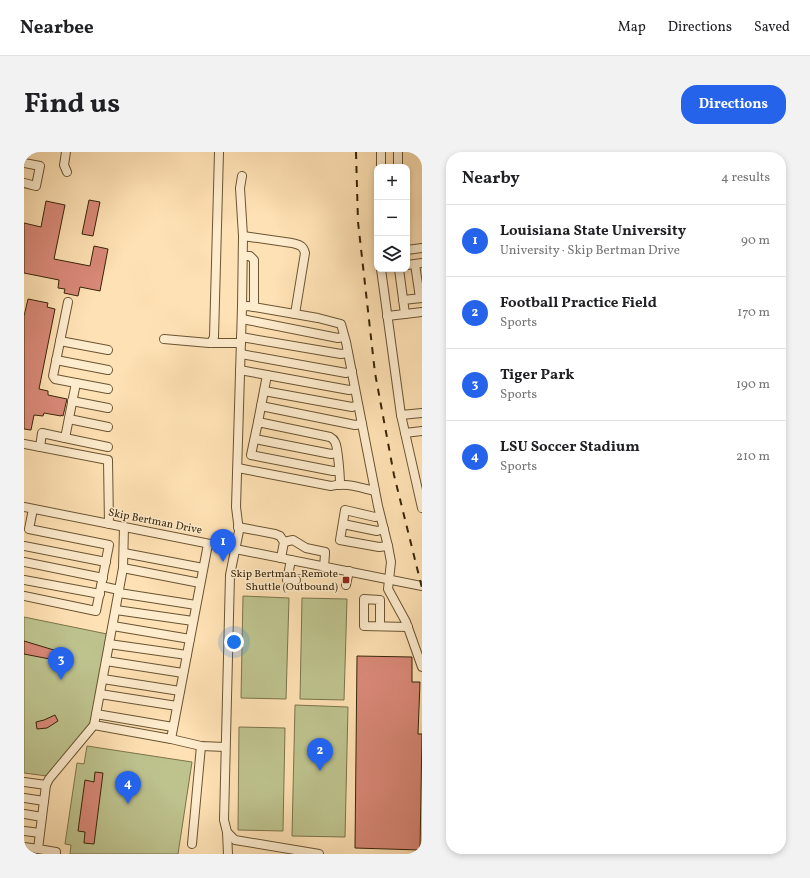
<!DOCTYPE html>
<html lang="en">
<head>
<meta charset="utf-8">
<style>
	:root { --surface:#fff; --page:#f2f2f2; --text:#202124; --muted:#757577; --line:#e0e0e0; --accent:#2563eb }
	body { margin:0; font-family:Vollkorn,serif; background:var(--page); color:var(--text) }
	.controls { position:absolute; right:12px; top:12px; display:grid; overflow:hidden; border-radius:8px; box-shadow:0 2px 6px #0003 }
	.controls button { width:36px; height:36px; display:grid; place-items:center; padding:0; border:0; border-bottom:1px solid var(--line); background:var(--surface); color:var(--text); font:20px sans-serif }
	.you { position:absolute; left:210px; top:490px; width:14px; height:14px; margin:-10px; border:3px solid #fff; border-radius:50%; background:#1a73e8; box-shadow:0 0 0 6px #1a73e833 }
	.badge { display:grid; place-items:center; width:26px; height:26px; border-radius:50%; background:var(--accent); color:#fff; font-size:13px; font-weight:700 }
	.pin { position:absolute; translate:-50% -33px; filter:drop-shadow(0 1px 2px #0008) }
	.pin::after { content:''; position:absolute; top:21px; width:14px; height:12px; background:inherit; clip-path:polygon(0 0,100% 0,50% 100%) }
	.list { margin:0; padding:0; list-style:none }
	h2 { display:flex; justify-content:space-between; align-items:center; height:52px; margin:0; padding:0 16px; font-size:17px }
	h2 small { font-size:13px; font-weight:400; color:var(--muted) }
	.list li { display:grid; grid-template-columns:26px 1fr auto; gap:12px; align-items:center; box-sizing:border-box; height:72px; padding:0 16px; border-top:1px solid var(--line) }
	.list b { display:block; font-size:15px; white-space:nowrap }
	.list p { margin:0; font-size:13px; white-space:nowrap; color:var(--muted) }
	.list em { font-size:13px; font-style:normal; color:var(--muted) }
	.icon { flex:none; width:22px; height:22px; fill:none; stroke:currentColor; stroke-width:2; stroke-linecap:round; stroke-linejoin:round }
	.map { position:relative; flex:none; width:398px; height:702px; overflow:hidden; border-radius:16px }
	header { display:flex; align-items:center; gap:24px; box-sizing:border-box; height:56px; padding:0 20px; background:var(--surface); border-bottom:1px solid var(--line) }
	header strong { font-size:19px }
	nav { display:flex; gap:22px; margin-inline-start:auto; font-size:14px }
	.intro { display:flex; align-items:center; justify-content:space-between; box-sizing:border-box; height:96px; padding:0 24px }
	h1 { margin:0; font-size:28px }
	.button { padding:10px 18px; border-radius:16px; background:var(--accent); color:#fff; font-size:14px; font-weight:700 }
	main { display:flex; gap:24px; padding:0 24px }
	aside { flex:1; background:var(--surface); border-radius:16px; box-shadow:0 2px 6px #0003 }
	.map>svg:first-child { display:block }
</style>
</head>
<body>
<header>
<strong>Nearbee</strong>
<nav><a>Map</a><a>Directions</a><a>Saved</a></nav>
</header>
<div class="intro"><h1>Find us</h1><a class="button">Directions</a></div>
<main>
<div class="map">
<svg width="398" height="702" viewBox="0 0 398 702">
	<rect width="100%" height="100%" fill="#fee1b4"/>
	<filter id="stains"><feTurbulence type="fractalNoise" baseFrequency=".005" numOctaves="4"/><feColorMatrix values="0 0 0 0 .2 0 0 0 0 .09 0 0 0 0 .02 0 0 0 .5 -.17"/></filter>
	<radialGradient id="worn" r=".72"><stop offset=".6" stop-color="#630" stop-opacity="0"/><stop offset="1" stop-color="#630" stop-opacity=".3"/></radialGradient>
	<g fill="#bec38e" stroke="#7b744a">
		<polygon points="219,444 265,446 262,547 217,546"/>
		<polygon points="278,446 323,447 320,548 276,547"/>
		<polygon points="0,465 83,482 66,573 23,624 0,621"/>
		<polygon points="271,553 324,555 321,685 268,684"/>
		<polygon points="215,575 261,576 259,679 214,678"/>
		<polygon points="63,594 168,610 154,702 46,702 47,693 41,692 53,611 60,612"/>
	</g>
	<g fill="#d98978" stroke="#382507">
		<polygon points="65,48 76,50 69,84 58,82"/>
		<polygon points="22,49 41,53 30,107 66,114 70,94 84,97 76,139 56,135 54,144 40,141 41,137 34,136 35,128 0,121 0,71 17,75"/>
		<polygon points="4,147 24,151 23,155 31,157 15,237 24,239 24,243 43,247 39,264 37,263 37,264 20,261 19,264 10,263 7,278 0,277 0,164"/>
		<polygon points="0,489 33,499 31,508 0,502"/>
		<polygon points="333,504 388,505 388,530 396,530 394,582 398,582 396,698 331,696"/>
		<polygon points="31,563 34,569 23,576 13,577 12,570 20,568"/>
		<polygon points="71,620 79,621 70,692 60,691 61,680 54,679 61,628 70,630"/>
	</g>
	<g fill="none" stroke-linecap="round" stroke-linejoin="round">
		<g stroke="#6a5432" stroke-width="10">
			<g id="minor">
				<polyline points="42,0 40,13 43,20"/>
				<polyline points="357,0 357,15"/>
				<polyline points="374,0 374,15"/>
				<polyline points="0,11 16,14 12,34 0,31"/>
				<polyline points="218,24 216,36 219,84 218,155"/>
				<path d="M219,84l49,7c7,2 11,2 13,10l-10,61"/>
				<polyline points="383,98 398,96"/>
				<polyline points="219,104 226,104 230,108 230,155"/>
				<polyline points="391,112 396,146"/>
				<polyline points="383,113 398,111"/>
				<polyline points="357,117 377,263 398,356"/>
				<polyline points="379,148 398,146"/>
				<polyline points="381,162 398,160"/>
				<polyline points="363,164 381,162 375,117"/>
				<polyline points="218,167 314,186 320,185"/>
				<polyline points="217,185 317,202 324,201"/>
				<polyline points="140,187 185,191 217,191"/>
				<polyline points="36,189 84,198"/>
				<polyline points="187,191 190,185 195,0"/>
				<polyline points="217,202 322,221 328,219"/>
				<polyline points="32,208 84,218"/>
				<polyline points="216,218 243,223"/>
				<polyline points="52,231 84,237"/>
				<polyline points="240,239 328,255 334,253"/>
				<polyline points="48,249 84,256"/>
				<polyline points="237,254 331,273 338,272"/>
				<polyline points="377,263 398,261"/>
				<polyline points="45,267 84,275"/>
				<polyline points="234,270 243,223 325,238 331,237"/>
				<polyline points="381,281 398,279"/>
				<polyline points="41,286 84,295"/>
				<polyline points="231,287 307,302 313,301"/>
				<polyline points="0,292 84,308 85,372"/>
				<polyline points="16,295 18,281 41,286 52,231 31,227 29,224 44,150"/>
				<path d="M214,316l93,18c14,-4 30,2 44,5"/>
				<path d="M315,319h-6l-82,-16 7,-33 72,15c2,1 4,3 5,5 3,5 5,35 5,43"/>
				<polyline points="0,355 398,434"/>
				<polyline points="9,357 5,377 85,393 77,434 95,438"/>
				<polyline points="356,364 351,365 321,358 316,388 355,395 364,394"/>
				<polyline points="319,372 353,379 360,377"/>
				<polyline points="100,375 99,416 70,573 147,587 177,594 201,595"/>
				<polyline points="214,375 251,382 256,384 260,390 257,406"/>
				<polyline points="260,390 269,388 282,396 301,400 301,402 300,415"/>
				<polyline points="0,394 82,410"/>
				<polyline points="100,401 179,416"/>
				<polyline points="267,408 263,428 272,428"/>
				<polyline points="0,410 79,426"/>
				<polyline points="99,416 176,431"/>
				<polyline points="0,428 76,442"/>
				<polyline points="322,433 325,419"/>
				<polyline points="95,441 172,453"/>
				<polyline points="0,444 72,459 77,434"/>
				<polyline points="92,458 169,469"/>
				<polyline points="89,474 166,487"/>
				<polyline points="356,474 356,448 340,447 340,474 384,475"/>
				<polyline points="85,492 163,503"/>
				<polyline points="82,509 159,521"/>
				<polyline points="79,527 156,539"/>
				<polyline points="76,542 153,554"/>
				<polyline points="72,562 149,575"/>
				<polyline points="147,587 184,392"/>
				<polyline points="0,630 22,633"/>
				<polyline points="0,646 20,649"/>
				<polyline points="0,662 18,665"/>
				<polyline points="0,679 16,681"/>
				<polyline points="203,680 204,702"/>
				<polyline points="168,692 177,594"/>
				<polyline points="0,695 14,697"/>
				<polyline points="32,702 32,700 14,697 22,633 25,627 70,573"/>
				<polyline points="295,702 211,688 203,680 200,668 206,423 215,379 212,355 218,155 224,154 294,166 317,172 322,190 354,354 364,394 367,410 364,437 382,470 398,515"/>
			</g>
		</g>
		<use href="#minor" stroke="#feecce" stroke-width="8"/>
		<polyline stroke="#382507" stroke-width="2" stroke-dasharray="7 7" stroke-linecap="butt" points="332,0 334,70 351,221 370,323 398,436"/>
	</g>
	<rect fill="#8f2418" stroke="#feecce" stroke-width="1.5" x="318" y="424" width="8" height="8" rx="2"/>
	<g text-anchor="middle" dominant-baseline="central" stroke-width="3" stroke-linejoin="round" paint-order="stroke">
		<g font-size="11" fill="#382507" stroke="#feecce">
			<text transform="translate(131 370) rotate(11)">Skip Bertman Drive</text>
		</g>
		<g font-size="11" fill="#382507" stroke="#feecce" text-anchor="end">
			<text x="314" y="422">Skip Bertman-Remote<tspan x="314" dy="13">Shuttle (Outbound)</tspan></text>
		</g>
	</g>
	<rect width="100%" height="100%" filter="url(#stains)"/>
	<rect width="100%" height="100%" fill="url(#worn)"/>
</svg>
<div class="controls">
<button>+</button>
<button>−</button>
<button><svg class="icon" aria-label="layers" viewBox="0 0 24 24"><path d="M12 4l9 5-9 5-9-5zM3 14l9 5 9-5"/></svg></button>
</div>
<div class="you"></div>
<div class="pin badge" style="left:199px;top:410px">1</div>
<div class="pin badge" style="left:296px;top:619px">2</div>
<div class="pin badge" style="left:37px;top:528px">3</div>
<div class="pin badge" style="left:104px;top:652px">4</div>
</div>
<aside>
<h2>Nearby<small>4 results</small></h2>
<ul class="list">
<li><span class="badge">1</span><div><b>Louisiana State University</b><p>University · Skip Bertman Drive</p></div><em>90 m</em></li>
<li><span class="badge">2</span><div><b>Football Practice Field</b><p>Sports</p></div><em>170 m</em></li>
<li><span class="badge">3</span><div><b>Tiger Park</b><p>Sports</p></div><em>190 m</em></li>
<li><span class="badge">4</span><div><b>LSU Soccer Stadium</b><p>Sports</p></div><em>210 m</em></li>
</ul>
</aside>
</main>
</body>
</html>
